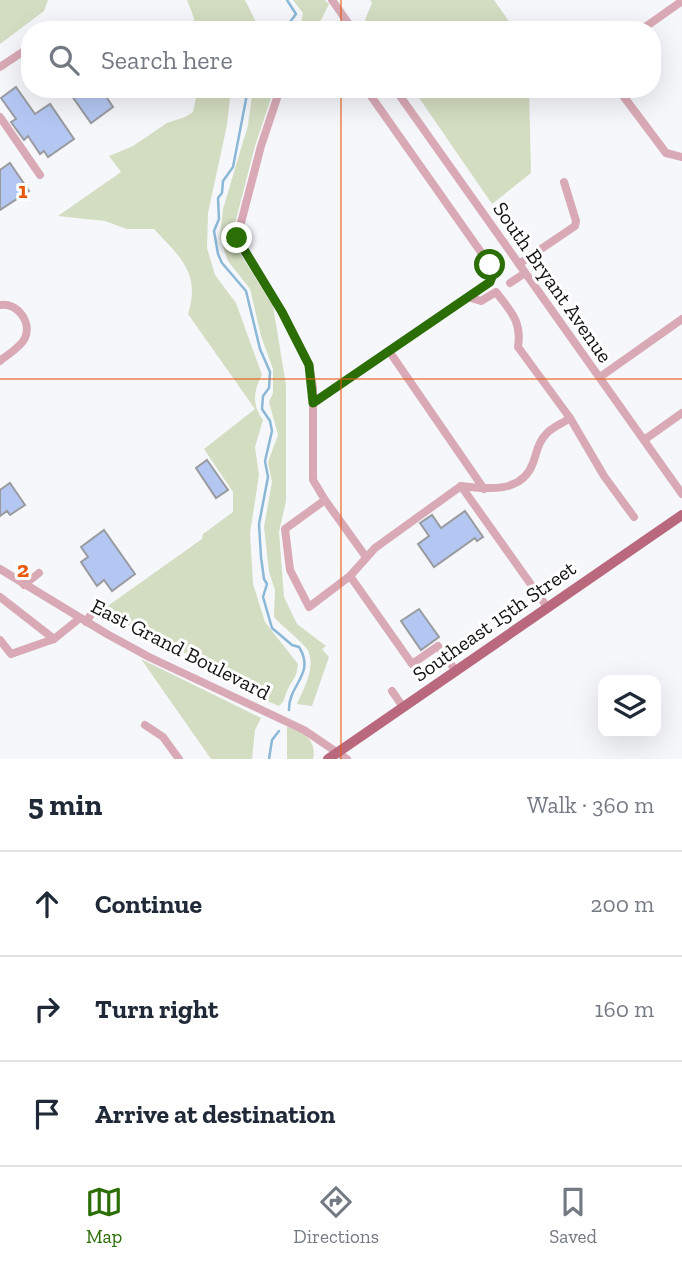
<!DOCTYPE html>
<html lang="en">
<head>
<meta charset="utf-8">
<style>
	:root { --surface:#fff; --page:#f6f6f7; --text:#1f2937; --muted:#747a83; --line:#e0e1e3; --accent:#2c6e06 }
	body { margin:0; font-family:"Zilla Slab",serif; background:var(--page); color:var(--text) }
	.controls { position:absolute; right:21px; bottom:21px; display:grid; overflow:hidden; border-radius:14px; box-shadow:0 7px 28px #0002 }
	.controls button { width:63px; height:63px; display:grid; place-items:center; padding:0; border:0; border-bottom:2px solid var(--line); background:var(--surface); color:var(--text); font:35px sans-serif }
	.stop { position:absolute; width:21px; height:21px; margin:-16px; border:5px solid #2c6e06; border-radius:50%; background:#fff }
	.stop.end { background:#2c6e06; border-color:#fff; box-shadow:0 2px 7px #0008 }
	.list { margin:0; padding:0; list-style:none }
	h2 { display:flex; justify-content:space-between; align-items:center; height:91px; margin:0; padding:0 28px; font-size:30px }
	h2 small { font-size:23px; font-weight:400; color:var(--muted) }
	.list li { display:grid; grid-template-columns:46px 1fr auto; gap:21px; align-items:center; box-sizing:border-box; height:105px; padding:0 28px; border-top:2px solid var(--line) }
	.list b { display:block; font-size:26px; white-space:nowrap }
	.list em { font-size:23px; font-style:normal; color:var(--muted) }
	.icon { flex:none; width:38px; height:38px; fill:none; stroke:currentColor; stroke-width:2; stroke-linecap:round; stroke-linejoin:round }
	.map { position:relative; flex:none; width:682px; height:759px; overflow:hidden }
	.search { position:absolute; background:var(--surface); box-shadow:0 7px 28px #0002; left:21px; right:21px; top:21px; height:77px; display:flex; align-items:center; gap:18px; box-sizing:border-box; padding:0 24px; border-radius:28px; color:var(--muted); font-size:26px }
	.sheet { height:406px; background:var(--surface) }
	nav { display:flex; justify-content:space-around; align-items:center; box-sizing:border-box; height:98px; border-top:2px solid var(--line); background:var(--surface); font-size:19px; color:var(--muted) }
	nav a { display:grid; justify-items:center; gap:4px }
	nav .on { color:var(--accent) }
	.map>svg:first-child { display:block }
</style>
</head>
<body>
<div class="map">
<svg width="682" height="759" viewBox="0 0 682 759">
	<rect width="100%" height="100%" fill="#f5f7fb"/>
	<g fill="#d3ddc1">
		<polygon points="0,0 48,0 44,11 0,44"/>
		<polygon points="187,0 245,0 260,30 193,30 194,18"/>
		<polygon points="293,0 325,0 329,4 321,20 311,30 300,30 303,13"/>
		<polygon points="370,0 494,0 515,30 372,30 365,20 372,3"/>
		<path d="M198,89h33l-4,36 -19,88 -1,35 8,27 21,28 26,72c-9,16 -10,30 1,45l-8,27 4,28 -9,58 3,51 12,38 33,42c-2,16 -5,14 -11,27 -3,7 -2,10 -8,15l-26,-11 -15,-17 -98,-46 -38,-22 100,-71 1,-5 30,-22v-20l-29,-43 51,-40 -67,-95c13,-41 -8,-57 -34,-85h-27l-22,-8 -47,-5 63,-44 -12,-16 24,-10 34,-23 18,-6 8,-5z"/>
		<path d="M253,89h21l-19,57 -24,93 42,67 13,79v116l-7,31 5,65 13,27 29,22 -4,3 7,8 -17,49 -15,-2c7,-16 20,-38 10,-55 -4,-6 -26,-24 -33,-32l1,-27 -6,-18 -5,-45 8,-45 -4,-20 10,-27 -9,-33 4,-9v-24l-12,-33 -11,-47 -22,-28 -8,-24 3,-28 25,-84z"/>
		<polygon points="413,89 529,89 531,173 492,204"/>
		<polygon points="141,659 261,718 255,730 252,759 211,759"/>
		<path d="M287,727c16,4 30,13 26,32h-26z"/>
	</g>
	<g fill="none" stroke-linecap="round" stroke-linejoin="round">
		<g stroke="#8bb8d7" stroke-width="2.5">
			<polyline points="284,30 296,14 287,0"/>
			<path d="M248,89l-15,78 -10,14 -1,12 -4,5 1,21 -5,12 4,23 4,9 24,28 14,58 10,23 -1,16 -6,8 -1,13 8,12 2,10 -7,30 3,16 -9,47 2,33 3,22 3,5 -4,13 9,31 20,17 7,2c17,27 -11,38 -10,63"/>
			<polyline points="269,759 272,740 279,731"/>
		</g>
	</g>
	<g fill="#b4c7f3" stroke="#999b9f" stroke-width="2">
		<polygon points="16,87 35,114 50,104 74,139 48,157 44,151 40,154 28,136 24,140 11,122 16,119 1,98"/>
		<polygon points="67,89 101,89 113,107 91,123"/>
		<polygon points="10,163 29,191 0,210 0,170"/>
		<polygon points="207,460 228,490 216,498 196,468"/>
		<polygon points="10,483 25,505 10,515 7,511 0,516 0,490"/>
		<polygon points="465,511 483,537 477,541 475,538 434,567 418,544 429,536 420,523 432,515 441,528"/>
		<polygon points="104,530 135,574 112,591 104,580 97,586 81,562 88,557 81,547"/>
		<polygon points="419,609 439,637 421,650 401,621"/>
	</g>
	<g fill="none" stroke-linecap="round" stroke-linejoin="round">
		<g stroke="#d9aab5" stroke-width="8">
			<polyline points="332,0 353,30"/>
			<polyline points="641,30 682,1"/>
			<polyline points="0,67 30,47"/>
			<polyline points="280,89 261,146 237,238 282,312 309,365 313,388 313,480 325,500 285,529 290,570 309,607 350,576"/>
			<polyline points="395,89 682,494"/>
			<polyline points="618,89 666,153 682,157"/>
			<polyline points="0,117 40,175"/>
			<polyline points="519,264 575,226 576,221 564,182"/>
			<polyline points="510,283 525,273"/>
			<path d="M0,305c17,-3 32,17 25,33 -4,9 -18,17 -25,23"/>
			<polyline points="389,351 484,489"/>
			<polyline points="600,377 682,319"/>
			<polyline points="313,403 490,282 493,274 490,265 366,89"/>
			<polyline points="570,418 604,476 634,517"/>
			<polyline points="644,440 682,413"/>
			<path d="M461,486c25,3 61,8 72,-23 4,-11 5,-21 14,-30 6,-6 16,-10 23,-15l-52,-71c4,-26 -7,-35 -22,-55l-15,9 -13,-4"/>
			<polyline points="325,500 366,557"/>
			<polyline points="0,569 107,634 149,657 304,730 347,759"/>
			<polyline points="24,585 39,573"/>
			<polyline points="0,597 54,639"/>
			<polyline points="86,622 96,607"/>
			<polyline points="0,640 11,654 54,639 80,618"/>
			<polyline points="455,670 438,646 412,664 350,576 375,548 461,486 547,607"/>
			<polyline points="392,691 403,707"/>
			<polyline points="145,725 163,737 179,759"/>
		</g>
		<polyline stroke="#ba687e" stroke-width="10" points="328,759 682,515"/>
	</g>
	<g fill="none" stroke-linecap="round" stroke-linejoin="round">
		<polyline stroke="#2c6e06" stroke-width="9" points="237,238 282,312 309,365 313,403 490,282 493,274 490,265"/>
	</g>
	<path fill="none" stroke="#e8590c" stroke-width="2" stroke-opacity="0.55" d="M341,0v30M341,89v670M0,379h682"/>
	<g text-anchor="middle" dominant-baseline="central" stroke-width="6" stroke-linejoin="round" paint-order="stroke">
		<g font-size="21" fill="#141416" stroke="#fff">
			<text transform="translate(553 282) rotate(55)">South Bryant Avenue</text>
			<text transform="translate(494 621) rotate(-35)">Southeast 15th Street</text>
			<text transform="translate(181 649) rotate(27)">East Grand Boulevard</text>
		</g>
	</g>
	<g font-size="23" text-anchor="middle" font-weight="bold" fill="#e8590c" stroke="#fff" stroke-width="6" stroke-linejoin="round" paint-order="stroke">
		<text x="23" y="198">1</text>
		<text x="23" y="577">2</text>
	</g>
</svg>
<div class="controls">
<button><svg class="icon" aria-label="layers" viewBox="0 0 24 24"><path d="M12 4l9 5-9 5-9-5zM3 14l9 5 9-5"/></svg></button>
</div>
<div class="stop" style="left:490px;top:265px"></div>
<div class="stop end" style="left:237px;top:238px"></div>
<div class="search"><svg class="icon" aria-label="search" viewBox="0 0 24 24"><circle cx="10" cy="10" r="6"/><path d="M15 15l6 6"/></svg>Search here</div>
</div>
<section class="sheet">
<h2>5 min<small>Walk · 360 m</small></h2>
<ul class="list">
<li><svg class="icon" aria-label="ahead" viewBox="0 0 24 24"><path d="M12 20V5M6 11l6-6 6 6"/></svg><div><b>Continue</b></div><em>200 m</em></li>
<li><svg class="icon" aria-label="right" viewBox="0 0 24 24"><path d="M7 20v-9h11M14 6l5 5-5 5"/></svg><div><b>Turn right</b></div><em>160 m</em></li>
<li><svg class="icon" aria-label="arrive" viewBox="0 0 24 24"><path d="M6 21V4h12l-3 4 3 4H6"/></svg><div><b>Arrive at destination</b></div></li>
</ul>
</section>
<nav>
<a class="on"><svg class="icon" aria-label="map" viewBox="0 0 24 24"><path d="M3 6l6-2 6 2 6-2v14l-6 2-6-2-6 2zM9 4v14M15 6v14"/></svg>Map</a>
<a><svg class="icon" aria-label="directions" viewBox="0 0 24 24"><path d="M12 3l9 9-9 9-9-9zM9 14v-3h6M13 9l2 2-2 2"/></svg>Directions</a>
<a><svg class="icon" aria-label="saved" viewBox="0 0 24 24"><path d="M7 4h10v16l-5-4-5 4z"/></svg>Saved</a>
</nav>
</body>
</html>
